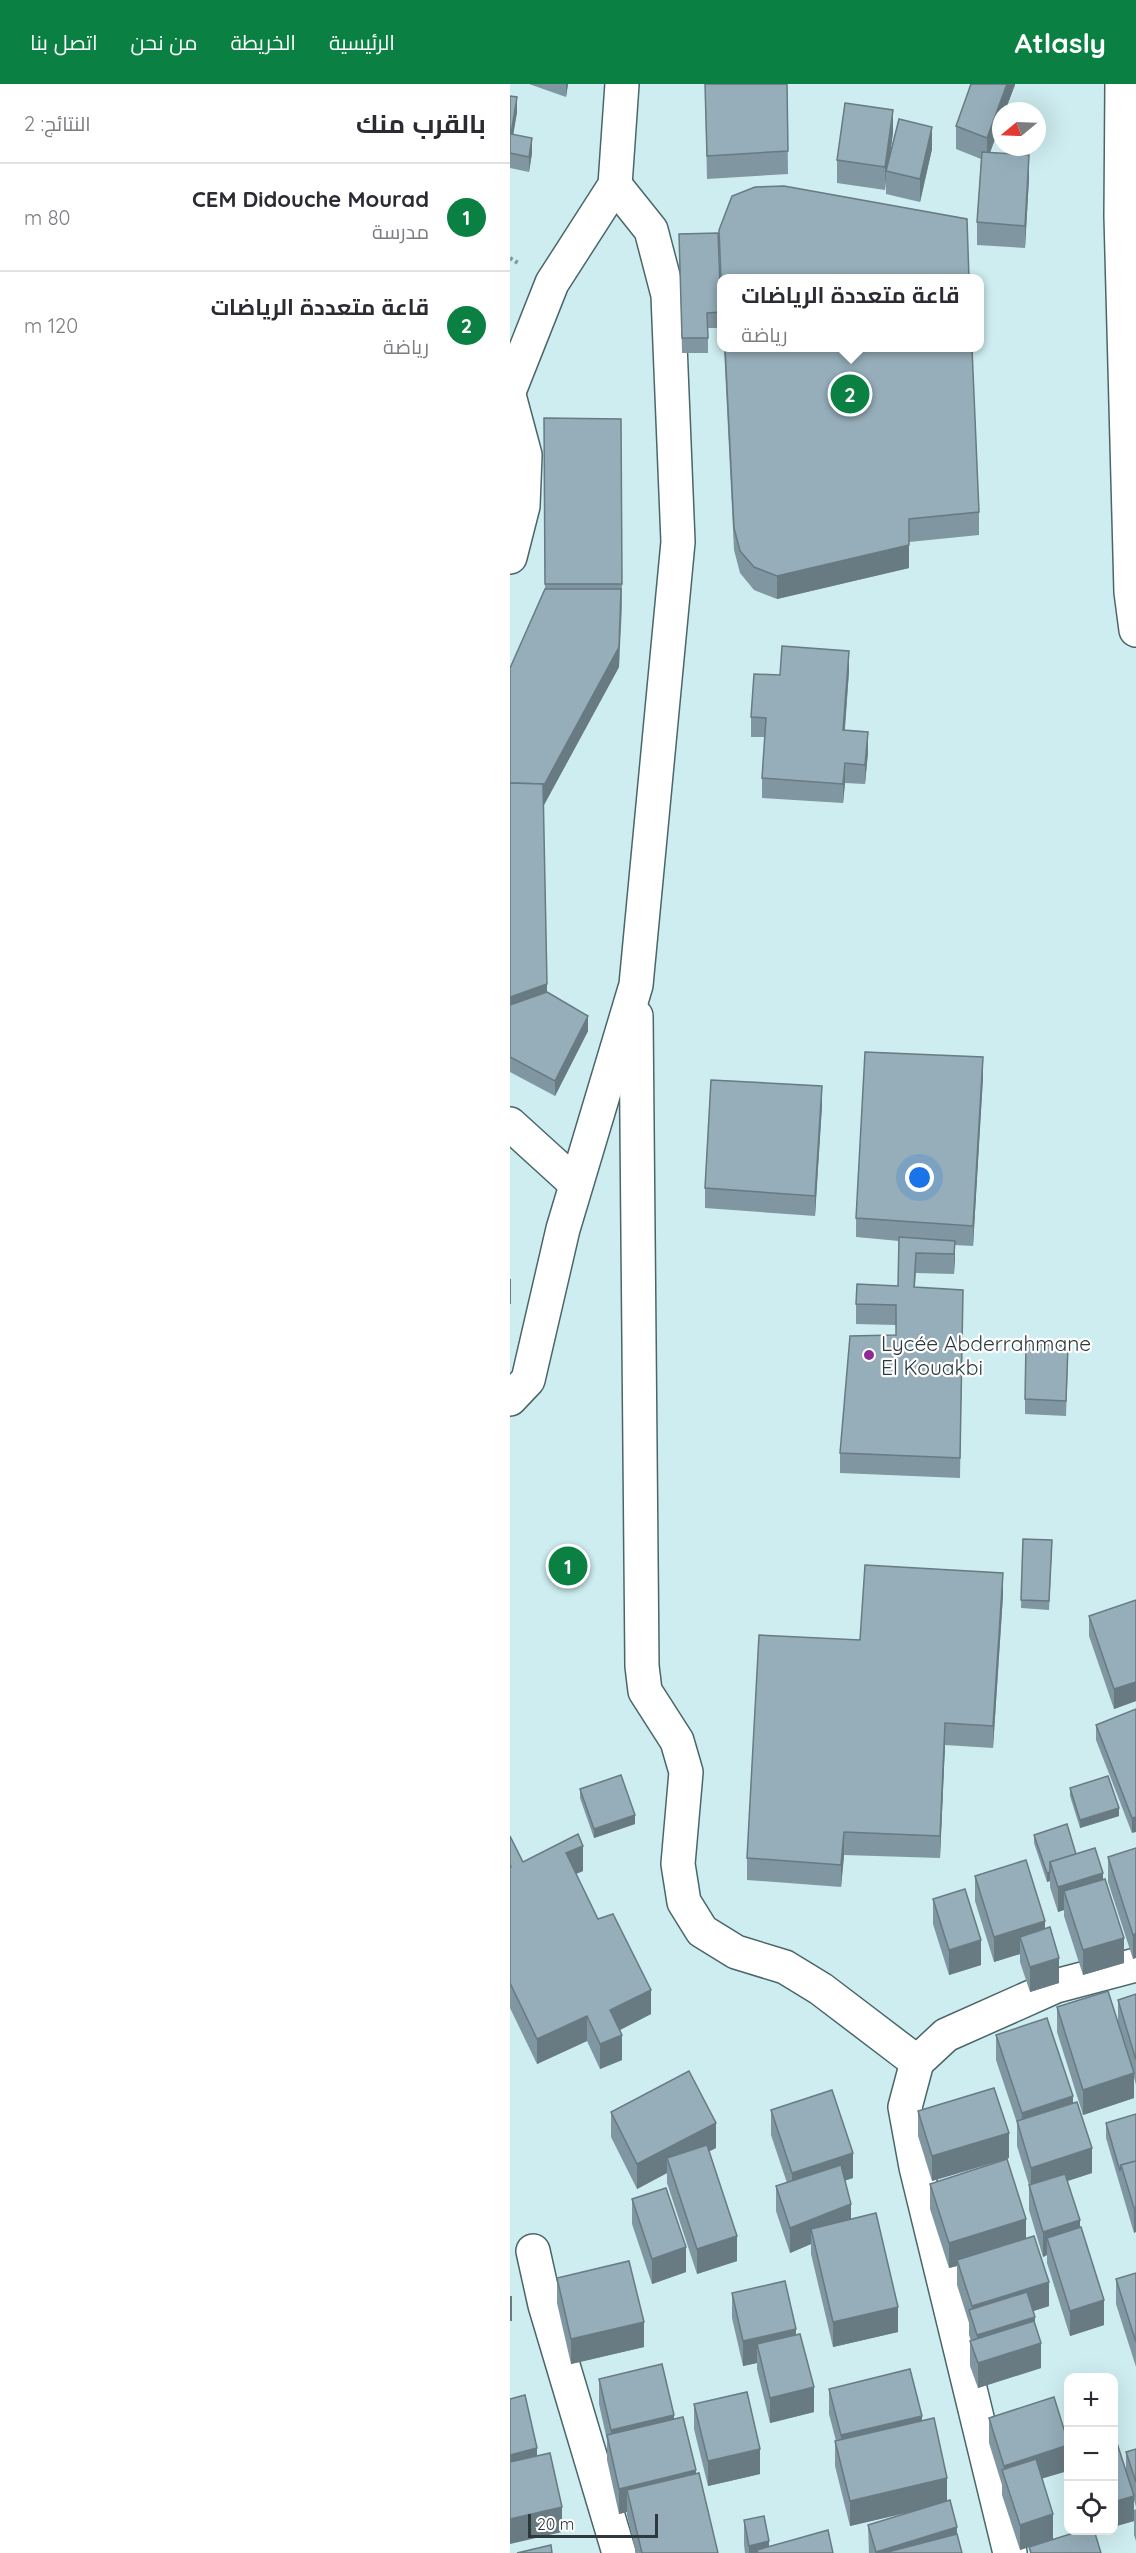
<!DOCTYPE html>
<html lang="ar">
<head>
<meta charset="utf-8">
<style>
	:root { --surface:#fff; --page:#f7f7f7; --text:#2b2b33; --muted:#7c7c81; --line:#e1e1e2; --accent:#0b8043 }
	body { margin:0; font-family:Quicksand,Cairo,sans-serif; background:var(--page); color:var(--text); direction:rtl }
	.controls { position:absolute; right:18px; bottom:18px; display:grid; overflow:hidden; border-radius:12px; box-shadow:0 6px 24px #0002 }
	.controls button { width:54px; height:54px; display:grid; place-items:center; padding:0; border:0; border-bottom:2px solid var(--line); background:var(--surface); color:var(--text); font:30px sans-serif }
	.compass { position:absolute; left:482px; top:18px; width:54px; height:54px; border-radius:50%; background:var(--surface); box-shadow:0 6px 24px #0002; rotate:251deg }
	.scale { position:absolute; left:18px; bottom:15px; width:130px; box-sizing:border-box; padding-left:6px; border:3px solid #2d393a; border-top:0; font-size:16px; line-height:21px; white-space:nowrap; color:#2d393a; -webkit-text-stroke:4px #fff; paint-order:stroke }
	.you { position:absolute; left:410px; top:1094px; width:21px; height:21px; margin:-15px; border:4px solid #fff; border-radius:50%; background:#1a73e8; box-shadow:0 0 0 9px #1a73e833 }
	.badge { display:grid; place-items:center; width:39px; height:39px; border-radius:50%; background:var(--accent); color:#fff; font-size:20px; font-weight:700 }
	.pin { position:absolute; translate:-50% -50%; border:3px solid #fff; box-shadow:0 2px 6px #0006 }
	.popup { position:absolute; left:207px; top:190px; width:267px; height:78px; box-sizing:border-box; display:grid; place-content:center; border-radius:12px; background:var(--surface); filter:drop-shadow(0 2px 4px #0005); font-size:20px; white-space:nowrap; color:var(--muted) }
	.popup b { font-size:22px; color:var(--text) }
	.popup::after { content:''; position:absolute; left:50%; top:100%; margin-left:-12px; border:12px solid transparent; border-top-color:var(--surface) }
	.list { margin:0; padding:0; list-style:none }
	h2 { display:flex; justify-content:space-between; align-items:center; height:78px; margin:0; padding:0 24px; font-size:26px }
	h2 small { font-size:20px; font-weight:400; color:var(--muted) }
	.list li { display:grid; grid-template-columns:39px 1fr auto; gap:18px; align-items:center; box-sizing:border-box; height:108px; padding:0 24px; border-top:2px solid var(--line) }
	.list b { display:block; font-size:22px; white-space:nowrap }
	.list p { margin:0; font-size:20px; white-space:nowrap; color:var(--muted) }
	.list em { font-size:20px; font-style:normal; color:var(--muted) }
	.icon { flex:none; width:33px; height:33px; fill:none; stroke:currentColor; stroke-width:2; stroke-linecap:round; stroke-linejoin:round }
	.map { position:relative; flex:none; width:626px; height:2469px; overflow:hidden; direction:ltr }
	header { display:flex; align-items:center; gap:36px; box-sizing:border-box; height:84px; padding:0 30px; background:var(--accent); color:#fff }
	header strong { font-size:28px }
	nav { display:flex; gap:33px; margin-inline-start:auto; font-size:21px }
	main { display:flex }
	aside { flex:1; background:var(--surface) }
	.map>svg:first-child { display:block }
</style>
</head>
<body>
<header>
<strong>Atlasly</strong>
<nav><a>الرئيسية</a><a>الخريطة</a><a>من نحن</a><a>اتصل بنا</a></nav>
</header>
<main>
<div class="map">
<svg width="626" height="2469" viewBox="0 0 626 2469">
	<rect width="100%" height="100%" fill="#ceedf0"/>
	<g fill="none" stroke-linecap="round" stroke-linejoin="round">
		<g stroke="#4b6668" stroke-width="36">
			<g id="minor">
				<polyline points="0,315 15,371 13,422 0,473"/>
				<polyline points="126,932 132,1582 135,1607 167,1657 176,1688 168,1780 174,1818 192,1847 226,1868 275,1883 311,1905 407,1978"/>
				<polyline points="0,1040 66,1100"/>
				<polyline points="0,1315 18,1296 53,1145 126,901 168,458 158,211 141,146 105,101"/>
				<polyline points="23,2167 35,2221 109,2469"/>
			</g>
		</g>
		<g stroke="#4b6668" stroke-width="36">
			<g id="tertiary">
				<polyline points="0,305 42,199 105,101 112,0"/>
				<polyline points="500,2469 406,2083 395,2023 407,1978 436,1951 546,1902 626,1881"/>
			</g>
		</g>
		<g stroke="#4b6668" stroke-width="36">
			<polyline id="motorway" points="612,0 611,132 621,508 626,546"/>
		</g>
		<polyline stroke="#82989a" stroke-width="4" stroke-dasharray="3 3" stroke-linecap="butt" points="0,174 8,179"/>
		<use href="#minor" stroke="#fff" stroke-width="33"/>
		<use href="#tertiary" stroke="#fff" stroke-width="33"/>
		<use href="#motorway" stroke="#fff" stroke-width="33"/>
	</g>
	<g fill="#8096a0">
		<polygon points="19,0 58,0 56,13"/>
		<polygon points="195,0 277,0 278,90 197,95"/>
		<polygon points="505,0 480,68 519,94 515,164 467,161 467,138 471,75 446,65 446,42"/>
		<polygon points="0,12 7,28 3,50 22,69 19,88 0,84"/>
		<polygon points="383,49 379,74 422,65 410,118 376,110 376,96 375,106 327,99 327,76"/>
		<polygon points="209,146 211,195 211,209 209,169"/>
		<polygon points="169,150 211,228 211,244 198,244 198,269 172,269"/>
		<polygon points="214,264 462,264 469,428 469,451 399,458 399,484 267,515 244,506 230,489 224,466"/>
		<polygon points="34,334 111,335 112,524 109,583 33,722 37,908 78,947 45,1012 0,988 0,584 35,505"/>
		<polygon points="339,587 335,646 358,668 355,700 335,699 333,719 252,714 252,694 255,653 241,653 241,633 270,591"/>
		<polygon points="473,993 463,1162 445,1161 444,1190 406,1189 405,1203 453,1206 450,1394 330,1389 330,1369 386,1251 386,1241 346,1240 346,1220 388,1202 389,1157 346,1153 346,1134"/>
		<polygon points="312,1021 305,1132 195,1124 195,1104"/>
		<polygon points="558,1277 556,1332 515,1330 515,1315"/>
		<polygon points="513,1455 542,1464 539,1526 511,1524"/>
		<polygon points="493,1511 483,1664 435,1661 430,1774 334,1771 331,1803 237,1796 237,1774 350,1556"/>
		<polygon points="626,1516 626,1617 604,1625 579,1552 579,1532"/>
		<polygon points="626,1625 622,1749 586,1656 586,1641"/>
		<polygon points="560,1704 609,1732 570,1744 560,1712"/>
		<polygon points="70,1705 125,1740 84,1754 70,1714"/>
		<polygon points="524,1751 566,1769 593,1795 614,1879 573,1891 554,1832 554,1826 548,1828 540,1803 540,1797 537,1798 524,1759"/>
		<polygon points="0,1752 13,1778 73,1787 66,1790 88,1835 141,1930 110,1946 112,1976 90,1985 77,1957 27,1980 0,1924"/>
		<polygon points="626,1764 623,1875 598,1798 598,1773"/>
		<polygon points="465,1792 535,1845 549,1899 520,1908 510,1878 510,1870 484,1878 465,1817"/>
		<polygon points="423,1815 471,1881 439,1891 423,1840"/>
		<polygon points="626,1910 626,2001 624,1993 624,2014 573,2031 547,1948 547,1923 608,1939 608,1916"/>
		<polygon points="486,1951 563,2019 582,2089 557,2097 570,2144 594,2241 560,2252 537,2179 537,2171 533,2173 519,2126 519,2101 507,2062 507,2039 486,1976"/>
		<polygon points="261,2026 343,2094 335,2096 341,2135 388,2248 323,2263 301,2170 301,2160 280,2169 266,2127 266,2102 277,2099 261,2051"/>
		<polygon points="408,2027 499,2074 422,2097 408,2052"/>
		<polygon points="101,2028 206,2064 199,2067 227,2177 187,2190 157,2099 157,2089 127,2105 101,2053"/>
		<polygon points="626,2030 624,2149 596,2054 596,2039"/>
		<polygon points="420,2100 516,2155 539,2222 523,2227 531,2284 468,2304 460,2282 460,2257 461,2257 459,2251 459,2239 447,2201 447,2182 439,2184 420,2125"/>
		<polygon points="122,2115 176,2188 142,2200 122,2140"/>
		<polygon points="626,2189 626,2283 606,2220 606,2195"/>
		<polygon points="47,2194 134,2263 61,2280 47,2219"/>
		<polygon points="222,2209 286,2251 304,2328 260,2339 247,2285 247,2279 233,2282 222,2234"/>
		<polygon points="89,2295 164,2335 186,2390 208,2469 126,2469 117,2431 117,2428 109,2430 97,2376 97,2356 89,2320"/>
		<polygon points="319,2305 412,2337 437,2417 452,2469 359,2469 358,2441 405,2427 340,2442 325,2382 325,2357 326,2357 319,2330"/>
		<polygon points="184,2320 250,2390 198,2402 184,2345"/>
		<polygon points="479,2334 558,2358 558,2416 554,2401 554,2388 532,2394 543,2455 510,2466 492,2411 492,2401 479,2359"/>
		<polygon points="603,2360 616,2389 616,2368 626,2365 626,2423 624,2416 624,2437 603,2443"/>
		<polygon points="626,2425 626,2457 624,2451 624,2426"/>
		<polygon points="234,2436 259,2463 323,2469 235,2469 234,2461"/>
	</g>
	<g fill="#687a82">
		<polygon points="56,0 58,0 56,13"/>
		<polygon points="497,0 505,0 505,1 495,27 491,27 491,39 477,77 477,54"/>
		<polygon points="7,13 7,28 1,65 1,50"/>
		<polygon points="383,26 383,49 378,87 376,87 375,106 375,83"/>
		<polygon points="422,43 422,65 410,118 410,95"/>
		<polygon points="22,54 22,69 19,88 19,73"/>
		<polygon points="519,71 519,94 515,164 515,142"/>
		<polygon points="399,461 399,484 267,515 267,492"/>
		<polygon points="111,505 109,583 33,723 33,703"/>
		<polygon points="339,567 339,587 333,666 333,646"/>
		<polygon points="358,648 358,668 355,700 355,681"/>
		<polygon points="335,679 335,699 333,719 333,700"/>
		<polygon points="37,900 37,923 0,936 0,913"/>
		<polygon points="78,932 78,947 45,1012 45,997"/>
		<polygon points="473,973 473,993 463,1162 463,1142"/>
		<polygon points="312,1002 312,1021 305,1132 305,1112"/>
		<polygon points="445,1157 445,1176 444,1190 444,1170"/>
		<rect x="0" y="1195" width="1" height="25"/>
		<polygon points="493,1489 493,1511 483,1664 483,1642"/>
		<polygon points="626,1598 626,1617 604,1625 604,1605"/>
		<polygon points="435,1639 435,1661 430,1774 430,1752"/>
		<polygon points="609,1724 609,1732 570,1744 570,1736"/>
		<polygon points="125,1731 125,1740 84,1754 84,1745"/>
		<polygon points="626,1733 626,1748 622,1749 622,1734"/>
		<polygon points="334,1748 334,1771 331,1803 331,1781"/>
		<polygon points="73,1762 73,1787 56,1794 56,1769"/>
		<polygon points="540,1788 540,1797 537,1798 537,1789"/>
		<polygon points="593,1789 593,1814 554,1807 554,1826 548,1828 548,1803"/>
		<polygon points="535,1837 535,1862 510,1853 510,1870 484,1878 484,1853"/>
		<polygon points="626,1849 626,1874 623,1875 623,1851"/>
		<polygon points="614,1854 614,1879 573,1891 573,1866"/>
		<polygon points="471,1856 471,1881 439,1891 439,1866"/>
		<polygon points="549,1874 549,1899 520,1908 520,1883"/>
		<polygon points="141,1906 141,1930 100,1951 100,1926"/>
		<polygon points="77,1932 77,1957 27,1980 27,1955"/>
		<polygon points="112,1951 112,1976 90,1985 90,1960"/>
		<polygon points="624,1989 624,2014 573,2031 573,2006"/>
		<polygon points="563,2012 563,2037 512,2054 512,2029"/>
		<polygon points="206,2039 206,2064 161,2087 157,2074 157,2089 127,2105 127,2080"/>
		<polygon points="499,2049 499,2074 422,2097 422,2072"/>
		<polygon points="582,2064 582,2089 521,2109 521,2084"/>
		<polygon points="343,2069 343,2094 282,2114 282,2089"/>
		<polygon points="341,2120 341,2145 301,2145 301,2160 280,2169 280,2144"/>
		<polygon points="626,2123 626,2148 624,2149 624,2124"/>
		<polygon points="516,2135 516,2160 447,2176 447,2182 439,2184 439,2159"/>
		<polygon points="570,2136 570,2161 537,2154 537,2171 533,2173 533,2148"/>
		<polygon points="227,2152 227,2177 187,2190 187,2165"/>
		<polygon points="176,2163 176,2188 142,2200 142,2175"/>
		<polygon points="539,2198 539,2222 465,2246 462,2233 462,2222"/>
		<rect x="0" y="2212" width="2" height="25"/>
		<polygon points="594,2216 594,2241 560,2252 560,2227"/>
		<polygon points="388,2223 388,2248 323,2263 323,2238"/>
		<polygon points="525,2233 525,2258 467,2276 467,2251"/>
		<polygon points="134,2238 134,2263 61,2280 61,2255"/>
		<polygon points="286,2245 286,2270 247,2260 247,2279 233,2282 233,2257"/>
		<polygon points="531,2259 531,2284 468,2304 468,2279"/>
		<polygon points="304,2303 304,2328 260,2339 260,2314"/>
		<polygon points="164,2331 164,2356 101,2367 101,2346"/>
		<polygon points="412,2332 412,2357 331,2376 331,2351"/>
		<polygon points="558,2361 558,2386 554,2376 554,2388 498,2405 494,2391 494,2382"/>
		<polygon points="27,2364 27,2389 0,2395 0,2371"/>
		<polygon points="250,2365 250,2390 198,2402 198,2377"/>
		<polygon points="186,2386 186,2411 117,2406 117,2428 109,2430 109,2405"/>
		<polygon points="437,2394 437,2419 340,2442 340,2417"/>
		<polygon points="624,2412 624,2437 603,2443 603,2418"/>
		<polygon points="52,2423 52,2448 0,2460 0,2435"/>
		<polygon points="543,2430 543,2455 510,2466 510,2441"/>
		<polygon points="447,2443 447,2468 444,2469 366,2469 366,2468"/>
		<polygon points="259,2457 259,2469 247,2466 247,2469 239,2469 239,2462"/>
	</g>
	<g fill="#95aeba" stroke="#687a82" stroke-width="1.5">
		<polygon points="195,0 277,0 278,67 197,72"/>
		<polygon points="461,0 497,0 477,54 446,42"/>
		<polygon points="0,12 7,13 1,50 22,54 19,73 0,69"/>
		<polygon points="335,19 383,26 375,83 327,76"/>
		<polygon points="389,35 422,43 410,95 376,87"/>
		<polygon points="472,68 519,71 515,142 467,138"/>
		<polygon points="274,102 457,135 459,195 211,195 209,146 222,112 245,103"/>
		<polygon points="208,149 211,228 197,229 198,254 172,254 169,150"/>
		<polygon points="215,264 462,264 469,428 399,435 399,461 267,492 244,483 230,467 224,444"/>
		<polygon points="34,334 111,335 112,500 35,500"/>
		<polygon points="35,505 111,505 109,563 33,703 33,700 0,699 0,584"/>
		<polygon points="272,562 339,567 333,646 358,648 355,681 335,679 333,700 252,694 256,634 241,633 244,590 270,591"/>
		<polygon points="0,699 33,700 37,900 0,913"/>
		<polygon points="37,908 78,932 45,997 0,973 0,921"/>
		<polygon points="355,968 473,973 463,1142 346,1134"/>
		<polygon points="201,996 312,1002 305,1112 195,1104"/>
		<polygon points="389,1153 445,1157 444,1170 406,1169 404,1203 453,1206 450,1374 330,1369 340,1252 386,1251 386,1221 346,1220 347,1200 388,1202"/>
		<polygon points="516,1260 558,1262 556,1317 515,1315"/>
		<polygon points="513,1455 542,1456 539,1517 511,1516"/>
		<polygon points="355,1481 493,1489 483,1642 435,1639 430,1752 334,1748 331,1781 237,1774 249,1551 350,1556"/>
		<polygon points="626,1516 626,1598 604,1605 579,1532"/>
		<polygon points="626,1625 626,1733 622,1734 586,1641"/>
		<polygon points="111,1691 125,1731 84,1745 70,1705"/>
		<polygon points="598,1692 609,1724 570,1736 560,1704"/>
		<polygon points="557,1740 566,1770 540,1778 540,1788 537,1789 524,1751"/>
		<polygon points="68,1750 73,1762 56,1769 88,1835 103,1830 141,1906 100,1926 112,1951 90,1960 77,1932 27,1955 0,1899 0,1784 1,1783 0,1780 0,1752 13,1778"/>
		<polygon points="585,1764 593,1789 548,1803 540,1778"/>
		<polygon points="626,1764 626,1849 623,1851 598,1773"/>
		<polygon points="516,1776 535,1837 484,1853 465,1792"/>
		<polygon points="595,1795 614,1854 573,1866 554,1807"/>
		<polygon points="455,1805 471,1856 439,1866 423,1815"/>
		<polygon points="540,1843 549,1874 520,1883 510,1853"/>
		<polygon points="598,1907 624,1989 573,2006 547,1923"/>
		<polygon points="626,1910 626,1976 608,1916"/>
		<polygon points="537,1934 563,2012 512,2029 486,1951"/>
		<polygon points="179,1987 206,2039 127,2080 101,2028"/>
		<polygon points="484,2004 499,2049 422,2072 408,2027"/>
		<polygon points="322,2006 343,2069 282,2089 261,2026"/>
		<polygon points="567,2018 582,2064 521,2084 507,2037"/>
		<polygon points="626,2030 626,2077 611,2081 610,2087 596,2039"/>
		<polygon points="197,2061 227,2152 187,2165 157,2074"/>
		<polygon points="497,2075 516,2135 439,2159 420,2100"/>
		<polygon points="626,2077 626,2123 624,2124 611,2081"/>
		<polygon points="331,2081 341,2120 280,2144 266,2102"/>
		<polygon points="555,2090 570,2136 533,2148 519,2101"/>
		<polygon points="156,2104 176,2163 142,2175 122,2115"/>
		<polygon points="366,2129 388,2223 323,2238 301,2145"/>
		<polygon points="571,2143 594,2216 560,2227 537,2154"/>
		<polygon points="524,2152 539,2198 462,2222 447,2176"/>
		<polygon points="119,2177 134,2238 61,2255 47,2194"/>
		<polygon points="626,2189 626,2258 606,2195"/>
		<polygon points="275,2197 286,2245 233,2257 222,2209"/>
		<polygon points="517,2208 525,2233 467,2251 459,2226"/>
		<polygon points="524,2237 531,2259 468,2279 460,2257"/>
		<polygon points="290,2250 304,2303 260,2314 247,2260"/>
		<polygon points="152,2280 164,2331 101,2346 89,2295"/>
		<polygon points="400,2285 412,2332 331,2351 319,2305"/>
		<polygon points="237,2308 250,2365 198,2377 184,2320"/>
		<polygon points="15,2311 27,2364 0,2371 0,2315"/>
		<polygon points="544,2313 558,2358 558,2361 494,2382 479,2334"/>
		<polygon points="173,2333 186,2386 109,2405 97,2351"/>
		<polygon points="424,2334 437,2394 340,2417 325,2357"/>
		<polygon points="607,2359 624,2412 603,2418 603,2360"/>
		<polygon points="626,2365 626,2398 616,2368"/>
		<polygon points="40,2369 52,2423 0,2435 0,2378"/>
		<polygon points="558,2374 558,2391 554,2376"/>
		<polygon points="526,2375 543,2430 510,2441 492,2386"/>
		<polygon points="189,2389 208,2469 132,2469 117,2406"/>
		<polygon points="440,2416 447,2443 366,2468 358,2441"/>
		<polygon points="254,2432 259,2457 239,2462 234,2436"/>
		<polygon points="318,2446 323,2469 248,2469 247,2466"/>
		<polygon points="573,2446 584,2446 591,2469 521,2469 519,2463"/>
		<polygon points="447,2450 452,2469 374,2469"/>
		<polygon points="41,2461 42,2469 7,2469"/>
	</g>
	<circle fill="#8c2b93" stroke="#fff" stroke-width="2" cx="359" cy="1271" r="6"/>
	<g text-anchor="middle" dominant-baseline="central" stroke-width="4.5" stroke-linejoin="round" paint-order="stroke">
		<g font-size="21" fill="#2d393a" stroke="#fff" text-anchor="start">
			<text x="371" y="1259">Lycée Abderrahmane<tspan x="371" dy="24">El Kouakbi</tspan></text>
		</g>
	</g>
</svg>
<div class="controls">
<button>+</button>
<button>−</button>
<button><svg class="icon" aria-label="locate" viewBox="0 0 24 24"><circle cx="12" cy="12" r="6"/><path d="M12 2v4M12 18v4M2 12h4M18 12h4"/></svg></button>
</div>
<svg class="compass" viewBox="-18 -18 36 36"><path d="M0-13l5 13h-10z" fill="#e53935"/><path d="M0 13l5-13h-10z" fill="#7c7c81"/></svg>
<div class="scale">20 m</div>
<div class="you"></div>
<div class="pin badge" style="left:58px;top:1482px">1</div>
<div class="pin badge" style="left:340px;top:310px">2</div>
<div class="popup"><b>قاعة متعددة الرياضات</b>رياضة</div>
</div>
<aside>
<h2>بالقرب منك<small>النتائج: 2</small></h2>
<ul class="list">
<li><span class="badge">1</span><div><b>CEM Didouche Mourad</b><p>مدرسة</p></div><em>80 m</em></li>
<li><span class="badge">2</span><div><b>قاعة متعددة الرياضات</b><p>رياضة</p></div><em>120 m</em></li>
</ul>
</aside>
</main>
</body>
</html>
